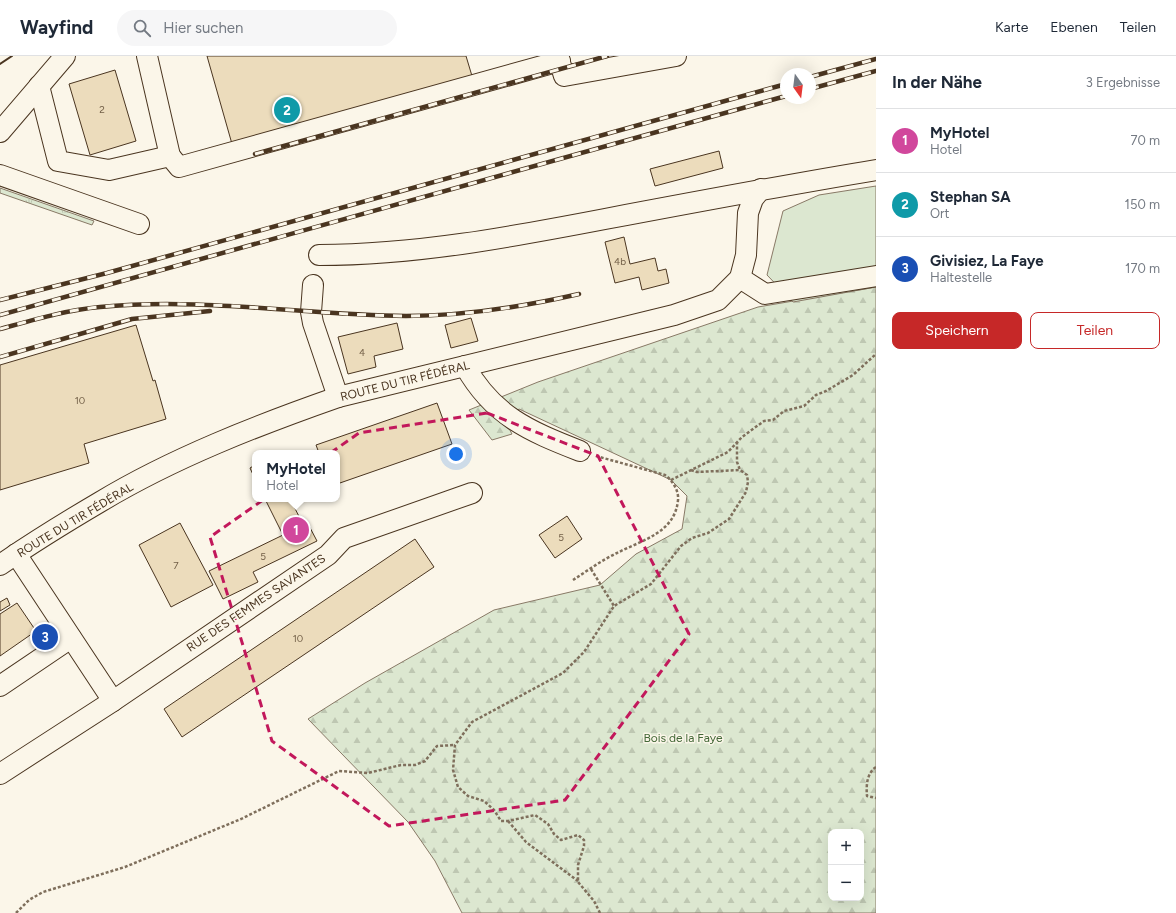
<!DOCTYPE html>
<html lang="de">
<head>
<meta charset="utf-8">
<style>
	:root { --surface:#fff; --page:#f6f6f7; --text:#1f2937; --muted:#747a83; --line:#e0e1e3; --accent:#c62828 }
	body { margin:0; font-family:Figtree,sans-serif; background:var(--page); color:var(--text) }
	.controls { position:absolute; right:12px; bottom:12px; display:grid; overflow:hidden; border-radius:8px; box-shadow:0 4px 16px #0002 }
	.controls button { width:36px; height:36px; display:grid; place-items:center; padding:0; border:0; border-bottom:1px solid var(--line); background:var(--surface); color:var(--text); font:20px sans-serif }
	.compass { position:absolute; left:780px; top:12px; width:36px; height:36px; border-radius:50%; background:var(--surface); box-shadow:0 4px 16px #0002; rotate:166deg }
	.you { position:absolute; left:456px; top:398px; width:14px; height:14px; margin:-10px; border:3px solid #fff; border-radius:50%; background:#1a73e8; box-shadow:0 0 0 6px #1a73e833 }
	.badge { display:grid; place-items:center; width:26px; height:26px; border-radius:50%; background:var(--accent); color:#fff; font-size:13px; font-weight:700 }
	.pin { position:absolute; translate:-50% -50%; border:2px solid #fff; box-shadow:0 1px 4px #0006 }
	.popup { position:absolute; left:252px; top:394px; width:88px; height:52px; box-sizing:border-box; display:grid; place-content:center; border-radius:8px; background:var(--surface); filter:drop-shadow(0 1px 3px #0005); font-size:13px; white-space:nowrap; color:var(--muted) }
	.popup b { font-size:15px; color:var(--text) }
	.popup::after { content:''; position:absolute; left:50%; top:100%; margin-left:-8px; border:8px solid transparent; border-top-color:var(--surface) }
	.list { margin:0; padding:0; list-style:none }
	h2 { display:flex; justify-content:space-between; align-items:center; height:52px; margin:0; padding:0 16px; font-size:17px }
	h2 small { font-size:13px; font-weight:400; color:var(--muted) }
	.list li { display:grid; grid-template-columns:26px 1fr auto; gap:12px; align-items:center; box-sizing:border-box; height:64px; padding:0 16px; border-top:1px solid var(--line) }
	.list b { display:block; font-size:15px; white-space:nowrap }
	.list p { margin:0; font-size:13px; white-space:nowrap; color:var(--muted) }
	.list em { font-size:13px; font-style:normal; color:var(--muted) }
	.actions { display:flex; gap:8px; padding:12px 16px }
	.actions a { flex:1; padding:9px 0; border:1px solid var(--accent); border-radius:8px; text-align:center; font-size:14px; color:var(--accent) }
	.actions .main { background:var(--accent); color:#fff }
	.icon { flex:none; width:22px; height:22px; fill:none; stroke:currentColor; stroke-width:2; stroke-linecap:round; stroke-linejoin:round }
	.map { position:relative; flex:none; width:876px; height:857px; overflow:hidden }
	header { display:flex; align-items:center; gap:24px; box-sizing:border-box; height:56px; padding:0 20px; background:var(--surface); border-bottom:1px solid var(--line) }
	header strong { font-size:19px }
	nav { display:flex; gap:22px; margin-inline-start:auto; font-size:14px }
	.search { width:280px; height:36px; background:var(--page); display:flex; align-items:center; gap:10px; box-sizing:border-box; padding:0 14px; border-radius:22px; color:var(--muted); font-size:15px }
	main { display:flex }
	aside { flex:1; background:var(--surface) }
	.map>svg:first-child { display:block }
</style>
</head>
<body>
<header>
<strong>Wayfind</strong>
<div class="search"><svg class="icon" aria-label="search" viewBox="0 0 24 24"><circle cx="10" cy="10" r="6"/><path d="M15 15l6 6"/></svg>Hier suchen</div>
<nav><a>Karte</a><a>Ebenen</a><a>Teilen</a></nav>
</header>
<main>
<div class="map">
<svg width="876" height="857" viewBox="0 0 876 857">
	<defs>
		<pattern id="grass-tufts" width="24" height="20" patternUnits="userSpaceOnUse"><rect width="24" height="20" fill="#dce7d0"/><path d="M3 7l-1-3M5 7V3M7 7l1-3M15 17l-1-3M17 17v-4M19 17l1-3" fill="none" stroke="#bec7b2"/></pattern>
		<pattern id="forest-firs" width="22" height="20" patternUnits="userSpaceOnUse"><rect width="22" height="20" fill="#dce7d0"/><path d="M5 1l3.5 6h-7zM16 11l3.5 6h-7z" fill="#bec7b2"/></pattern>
	</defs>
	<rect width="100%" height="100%" fill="#fbf6e9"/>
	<polygon fill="url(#grass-tufts)" stroke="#887966" points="0,132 94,165 92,169 0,137"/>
	<path fill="url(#forest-firs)" stroke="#887966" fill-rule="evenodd" d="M876,231v626h-414l-27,-52 -27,-39 -100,-103 57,-36 129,-73 106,-25 36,-31 46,-25 5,-33 -16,-16 -152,-71 -14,12 7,13 -20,6 -23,-30 69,-28 220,-75zM831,776h30v66h-30z"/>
	<polygon fill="#dce7d0" stroke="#887966" points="876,130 876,231 793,246 767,219 783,155 819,139"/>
	<g fill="#ecdcbc" stroke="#4a3520">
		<polygon points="207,0 466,0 472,20 232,88"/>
		<polygon points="115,14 136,85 90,99 69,28"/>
		<polygon points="719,95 723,112 655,130 650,113"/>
		<polygon points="624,181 630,208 655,202 658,215 666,213 669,227 642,234 639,221 615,227 605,186"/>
		<polygon points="471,262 478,285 451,292 445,269"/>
		<polygon points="397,267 403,293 374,300 376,311 348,318 338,281"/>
		<polygon points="136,269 153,325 155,324 166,363 84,388 89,407 0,434 0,309"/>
		<polygon points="437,347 452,388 337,428 337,397 319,397 316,389"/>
		<polygon points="255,409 255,423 250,412"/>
		<polygon points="265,443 290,443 303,468 307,466 317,485 253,516 258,526 223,543 209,515 283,479"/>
		<polygon points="567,460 582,483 555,502 539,479"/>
		<polygon points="180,467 213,529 171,551 139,489"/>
		<polygon points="415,483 434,511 182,681 164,653"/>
		<polygon points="7,542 10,549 0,555 0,546"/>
		<polygon points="17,547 36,575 0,600 0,558"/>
	</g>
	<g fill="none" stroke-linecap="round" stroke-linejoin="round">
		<g stroke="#4a3520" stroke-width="22">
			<g id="minor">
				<polyline points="558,0 564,20 676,0"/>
				<polyline points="39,30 58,105 109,114 170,100 147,0"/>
				<polyline points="0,76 65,0"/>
				<polyline points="170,100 179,111 560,5"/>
				<polyline points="0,119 139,168"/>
				<path d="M319,199c96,0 192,-18 286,-36 90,-17 180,-34 271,-49"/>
				<polyline points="740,222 765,238 876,220"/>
				<polyline points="313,229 311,256 313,267 338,341"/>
				<path d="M465,310c28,50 64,65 115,85"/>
				<polyline points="16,498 113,645"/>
				<path d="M0,509c32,-22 66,-43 100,-63 73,-44 158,-77 238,-105l336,-82 44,-15 22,-22 6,-23 2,-42 5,-14 8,-10"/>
				<polyline points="0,630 71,582"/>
				<polyline points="0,718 113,645 328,499 344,482 472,437"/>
			</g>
		</g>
		<g stroke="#7f6f5c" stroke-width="2.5" stroke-dasharray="3 2" stroke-linecap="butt">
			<polyline points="691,414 697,416 740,414"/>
			<polyline points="671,424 728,396 742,381 764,365 773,364 784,355 804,350 816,339 826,335 853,319 876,298"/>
			<polyline points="591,513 614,550"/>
			<path d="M573,524c14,-9 29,-20 44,-27 25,-13 58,-20 61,-53 1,-10 -6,-20 -13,-25l-69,-19"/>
			<path d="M876,711c-9,6 -10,18 -9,29l9,2"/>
			<polyline points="508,765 526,786 578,825"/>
			<polyline points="16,857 29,844 43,836 125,811 241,763 339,715 368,717 401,709 415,709 425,705 437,690 455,689"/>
			<polyline points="600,857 594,845 578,826 578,809 584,790 584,784 578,779 561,784 554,778 548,768 535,759 508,765 501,765 494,754 484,745 468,740 458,731 453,714 455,689 472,666 563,617 584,596 614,550 651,528 681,490 692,482 708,477 729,463 746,436 748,426 747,419 740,414 737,406 737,386"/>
		</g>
		<use href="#minor" stroke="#fbf6e9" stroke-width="20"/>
		<g stroke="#4a3520" stroke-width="4.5">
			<g id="rail">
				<polyline points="810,21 876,3"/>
				<polyline points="810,33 876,15"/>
				<polyline points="255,98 607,0"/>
				<polyline points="0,244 107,217 786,28"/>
				<polyline points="0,259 786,40"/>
				<path d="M0,273c33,-9 66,-19 100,-22 102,-10 204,8 306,9 58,0 116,-9 173,-22"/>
				<polyline points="0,301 132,263 210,255"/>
			</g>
		</g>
		<use href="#rail" stroke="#fbf6e9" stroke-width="3" stroke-dasharray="9" stroke-linecap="butt"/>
		<polyline stroke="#4a3520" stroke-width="2" points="0,8 12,0"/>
	</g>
	<path fill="none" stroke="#c2185b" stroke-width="3" stroke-dasharray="8 5" stroke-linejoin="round" d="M487,357l111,43 91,178 -124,166 -176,26 -117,-85 -62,-204 149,-104z"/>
	<g text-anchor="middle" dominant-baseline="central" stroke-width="3" stroke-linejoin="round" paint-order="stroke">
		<g font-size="10" fill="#725f47">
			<text x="102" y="53">2</text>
			<text x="620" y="205">4b</text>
			<text x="362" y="296">4</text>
			<text x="80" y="344">10</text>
			<text x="561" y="481">5</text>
			<text x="263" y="500">5</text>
			<text x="176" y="509">7</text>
			<text x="298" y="582">10</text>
		</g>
		<g font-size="12" fill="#4a3520" stroke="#fbf6e9">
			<text transform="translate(405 325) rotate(-14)">ROUTE DU TIR FÉDÉRAL</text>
			<text transform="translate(75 464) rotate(-31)">ROUTE DU TIR FÉDÉRAL</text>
			<text transform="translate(256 547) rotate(-34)">RUE DES FEMMES SAVANTES</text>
		</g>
		<g font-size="12" fill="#436837" stroke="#fbf6e9">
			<text x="683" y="682">Bois de la Faye</text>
		</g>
	</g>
</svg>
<div class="controls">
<button>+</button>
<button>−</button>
</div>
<svg class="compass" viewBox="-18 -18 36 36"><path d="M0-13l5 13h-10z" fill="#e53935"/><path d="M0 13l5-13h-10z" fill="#747a83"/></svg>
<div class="you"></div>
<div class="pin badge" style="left:296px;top:474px;background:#d1479c">1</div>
<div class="popup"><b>MyHotel</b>Hotel</div>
<div class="pin badge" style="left:287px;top:54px;background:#0f9aa8">2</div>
<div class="pin badge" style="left:45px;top:581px;background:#1a4fb4">3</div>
</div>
<aside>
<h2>In der Nähe<small>3 Ergebnisse</small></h2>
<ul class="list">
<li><span class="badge" style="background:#d1479c">1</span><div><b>MyHotel</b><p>Hotel</p></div><em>70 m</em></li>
<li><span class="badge" style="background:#0f9aa8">2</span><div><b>Stephan SA</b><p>Ort</p></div><em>150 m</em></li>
<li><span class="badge" style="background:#1a4fb4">3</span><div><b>Givisiez, La Faye</b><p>Haltestelle</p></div><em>170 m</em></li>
</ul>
<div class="actions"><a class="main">Speichern</a><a>Teilen</a></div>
</aside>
</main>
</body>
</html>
